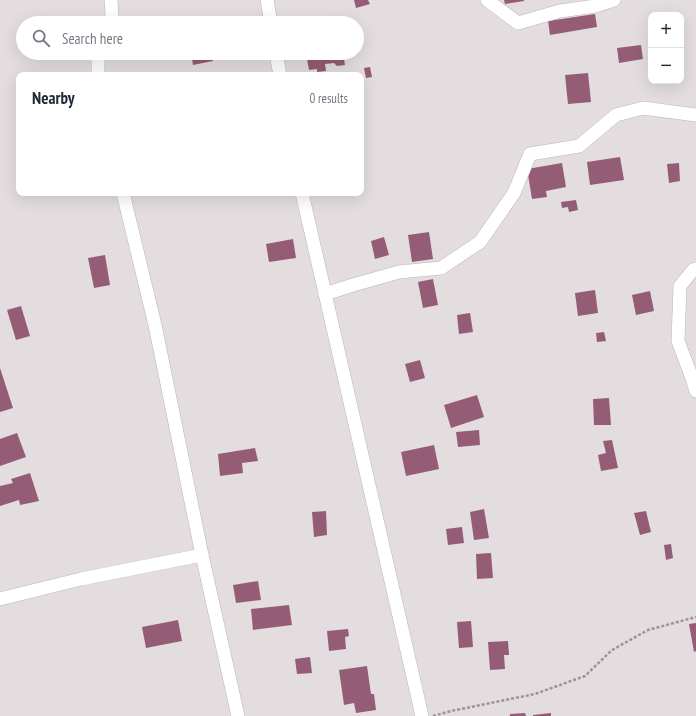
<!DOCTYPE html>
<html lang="en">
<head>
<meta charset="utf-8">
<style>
	:root { --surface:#fff; --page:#f2f2f3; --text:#1f2937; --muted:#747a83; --line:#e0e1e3 }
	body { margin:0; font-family:"PT Sans Narrow",sans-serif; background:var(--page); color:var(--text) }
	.controls { position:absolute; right:12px; top:12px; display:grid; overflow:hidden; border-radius:8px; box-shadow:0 4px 16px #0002 }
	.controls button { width:36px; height:36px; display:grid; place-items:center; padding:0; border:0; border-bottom:1px solid var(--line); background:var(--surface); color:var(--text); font:20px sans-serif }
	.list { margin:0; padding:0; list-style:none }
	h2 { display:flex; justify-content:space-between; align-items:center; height:52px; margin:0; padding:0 16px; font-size:17px }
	h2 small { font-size:13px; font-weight:400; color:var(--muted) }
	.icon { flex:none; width:22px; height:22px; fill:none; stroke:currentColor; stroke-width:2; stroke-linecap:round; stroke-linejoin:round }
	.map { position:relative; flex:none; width:696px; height:716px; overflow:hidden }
	.search { position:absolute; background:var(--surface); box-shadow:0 4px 16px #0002; left:16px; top:16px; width:348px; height:44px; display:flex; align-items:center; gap:10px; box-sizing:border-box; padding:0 14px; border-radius:22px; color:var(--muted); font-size:15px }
	.panel { position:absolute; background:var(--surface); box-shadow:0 4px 16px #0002; left:16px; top:72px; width:348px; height:124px; border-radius:8px }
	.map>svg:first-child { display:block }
</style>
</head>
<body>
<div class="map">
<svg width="696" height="716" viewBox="0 0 696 716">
	<rect width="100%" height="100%" fill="#e4dde0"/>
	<g fill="#955c76">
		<polygon points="354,0 368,0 370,4 356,8"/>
		<polygon points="504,0 524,0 524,1 505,4"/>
		<polygon points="595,14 597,27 550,35 548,21"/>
		<polygon points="641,45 643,59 619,63 617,48"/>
		<polygon points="191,53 211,53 213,61 193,65"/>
		<polygon points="306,53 343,53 345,65 337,66 334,63 325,64 326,71 317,72 317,69 309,70"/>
		<polygon points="370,67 372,77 366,78 364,68"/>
		<polygon points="588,73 591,102 568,104 565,75"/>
		<polygon points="16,128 19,128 19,143 18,143"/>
		<polygon points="620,157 624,180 590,185 587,162"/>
		<polygon points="562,163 566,187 546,191 547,197 532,199 527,169"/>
		<polygon points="679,163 680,181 669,183 667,164"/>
		<polygon points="576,200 578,210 569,212 568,207 562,208 561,202"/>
		<polygon points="429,232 433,259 412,262 408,235"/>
		<polygon points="384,237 389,255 375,259 371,241"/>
		<polygon points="293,239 296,258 269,262 266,244"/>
		<polygon points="105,255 110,285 94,288 88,258"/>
		<polygon points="433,279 438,305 423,308 418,282"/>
		<polygon points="595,290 598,313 578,316 575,293"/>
		<polygon points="650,291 654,311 636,315 632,295"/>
		<polygon points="21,306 30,336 16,340 7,310"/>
		<polygon points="470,313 473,332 459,334 457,315"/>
		<polygon points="604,332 606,341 597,342 596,333"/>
		<polygon points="420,360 425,378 410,382 405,364"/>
		<polygon points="0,368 13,408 0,412"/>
		<polygon points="477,395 484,417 451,428 444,405"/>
		<polygon points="609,398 611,425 594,425 593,399"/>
		<polygon points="479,430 480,445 458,447 456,432"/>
		<polygon points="17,433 26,457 0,466 0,439"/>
		<polygon points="612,440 618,468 601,471 598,455 606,453 603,441"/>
		<polygon points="434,445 439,469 406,476 401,452"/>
		<polygon points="255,448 258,461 242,463 243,473 220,476 218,454"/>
		<polygon points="30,473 39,501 20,505 19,500 0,506 0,486 13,483 11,479"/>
		<polygon points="484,509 489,538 474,540 470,512"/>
		<polygon points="326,511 327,535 314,537 312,512"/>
		<polygon points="646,511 651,532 640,535 634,513"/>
		<polygon points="462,527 464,543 448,545 446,529"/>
		<polygon points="671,544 673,558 666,560 664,545"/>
		<polygon points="491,553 493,578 477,579 476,554"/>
		<polygon points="258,581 261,600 236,603 233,585"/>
		<polygon points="289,605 292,625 253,630 251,609"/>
		<polygon points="178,620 182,641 146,648 142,627"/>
		<polygon points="471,621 473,647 459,648 457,622"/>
		<polygon points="696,623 696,651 694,652 689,624"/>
		<polygon points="348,629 349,636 345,637 346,649 329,651 327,631"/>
		<polygon points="508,641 509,655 504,655 505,669 490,670 488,642"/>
		<polygon points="310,657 312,673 297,674 295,659"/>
		<polygon points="367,666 371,694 374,694 376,710 356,713 354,703 344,705 339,670"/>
		<polygon points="525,713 526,716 510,716 510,714"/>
		<polygon points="551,713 551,716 533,716 533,715"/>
	</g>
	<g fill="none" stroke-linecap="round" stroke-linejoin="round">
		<g stroke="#bbb5b7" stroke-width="14">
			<g id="street">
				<polyline points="267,0 271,23"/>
				<polyline points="487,0 518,23 560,11 595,6 614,0"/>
				<polyline points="110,23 112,15 111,0"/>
				<polyline points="276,53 280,75"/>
				<polyline points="98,75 98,57 100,53"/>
				<polyline points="123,193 155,325 202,555 238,716"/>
				<polyline points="302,193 422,716"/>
				<polyline points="696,269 693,270 680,286 678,341 692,378 696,391"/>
				<polyline points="325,294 353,285 399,272 441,268 480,242 514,193 530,154 579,146 616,115 643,108 696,115"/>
				<polyline points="0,599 81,579 202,555"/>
			</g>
		</g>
		<polyline stroke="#999496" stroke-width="2.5" stroke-dasharray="3 2" stroke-linecap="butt" points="433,716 451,711 535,694 585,676 612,650 648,630 696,617"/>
		<use href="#street" stroke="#fff" stroke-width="13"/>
	</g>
</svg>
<div class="controls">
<button>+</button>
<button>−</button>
</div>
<div class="search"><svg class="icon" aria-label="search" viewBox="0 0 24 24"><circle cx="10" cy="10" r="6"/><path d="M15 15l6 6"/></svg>Search here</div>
<section class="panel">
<h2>Nearby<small>0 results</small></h2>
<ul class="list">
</ul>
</section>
</div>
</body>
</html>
